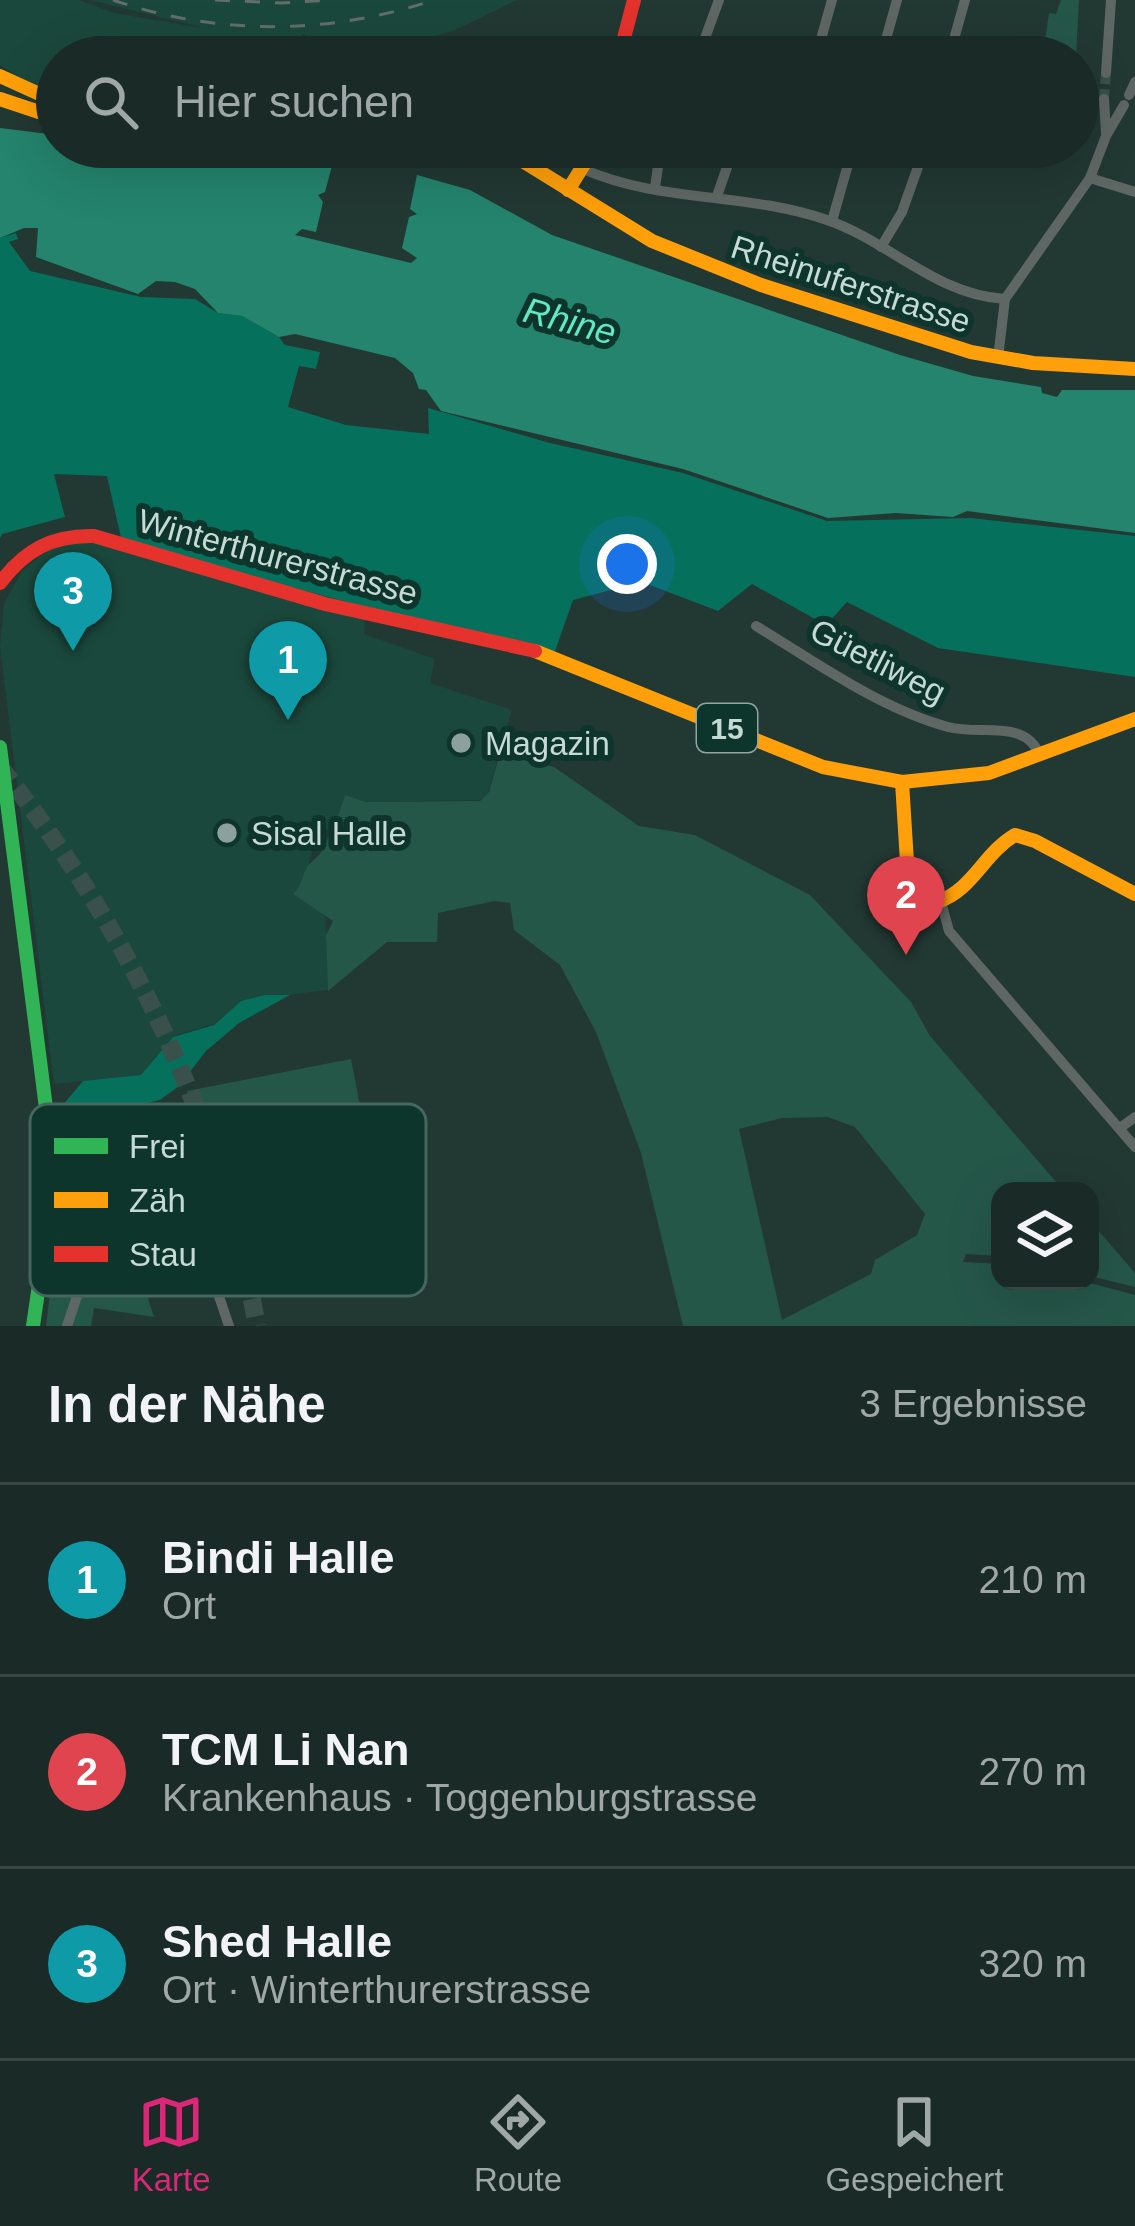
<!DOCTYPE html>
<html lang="de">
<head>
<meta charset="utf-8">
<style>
	:root { --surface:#1a2a26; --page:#23322e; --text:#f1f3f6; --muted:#9fa7a7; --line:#384643; --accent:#db2777 }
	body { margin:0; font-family:Arial,sans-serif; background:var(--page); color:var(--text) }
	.controls { position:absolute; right:36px; bottom:36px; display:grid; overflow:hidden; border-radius:24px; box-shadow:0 12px 48px #0002 }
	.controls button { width:108px; height:108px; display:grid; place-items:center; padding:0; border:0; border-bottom:3px solid var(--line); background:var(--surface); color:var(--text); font:60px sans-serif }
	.you { position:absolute; left:627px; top:564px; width:42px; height:42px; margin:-30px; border:9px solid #fff; border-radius:50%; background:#1a73e8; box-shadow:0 0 0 18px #1a73e833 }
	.badge { display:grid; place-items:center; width:78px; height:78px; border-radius:50%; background:var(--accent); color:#fff; font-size:39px; font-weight:700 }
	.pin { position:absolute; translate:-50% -99px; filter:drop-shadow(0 3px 6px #0008) }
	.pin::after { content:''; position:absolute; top:63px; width:42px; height:36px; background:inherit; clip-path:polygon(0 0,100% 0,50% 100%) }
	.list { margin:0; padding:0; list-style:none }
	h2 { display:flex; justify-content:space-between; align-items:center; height:156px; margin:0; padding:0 48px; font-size:51px }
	h2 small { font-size:39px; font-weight:400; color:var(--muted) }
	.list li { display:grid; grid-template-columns:78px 1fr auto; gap:36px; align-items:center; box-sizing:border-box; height:192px; padding:0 48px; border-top:3px solid var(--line) }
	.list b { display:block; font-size:45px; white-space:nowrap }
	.list p { margin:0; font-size:39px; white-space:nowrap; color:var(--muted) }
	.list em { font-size:39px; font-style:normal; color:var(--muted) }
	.icon { flex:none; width:66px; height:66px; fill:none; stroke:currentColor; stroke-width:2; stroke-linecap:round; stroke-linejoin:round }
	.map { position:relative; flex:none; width:1135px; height:1326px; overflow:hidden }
	.search { position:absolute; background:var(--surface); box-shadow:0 12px 48px #0002; left:36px; right:36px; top:36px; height:132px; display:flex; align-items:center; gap:30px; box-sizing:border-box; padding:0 42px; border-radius:66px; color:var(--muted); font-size:45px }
	.sheet { height:732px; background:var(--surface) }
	nav { display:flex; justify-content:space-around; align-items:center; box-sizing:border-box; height:168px; border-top:3px solid var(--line); background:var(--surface); font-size:33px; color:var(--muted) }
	nav a { display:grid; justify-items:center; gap:6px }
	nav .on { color:var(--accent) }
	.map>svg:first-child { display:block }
</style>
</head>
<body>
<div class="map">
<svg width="1135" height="1326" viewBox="0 0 1135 1326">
	<rect width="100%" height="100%" fill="#223832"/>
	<g fill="#1b483c">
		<polygon points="0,0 79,0 114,13 209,29 90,0 517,0 453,31 369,54 316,44 302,33 307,57 57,57 57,94 41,91 0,65"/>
		<polygon points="69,534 366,613 364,634 435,659 430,683 512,710 488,792 480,800 365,802 345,795 337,822 328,830 320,828 301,886 294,894 310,905 325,906 328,990 241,1001 214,1024 173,1036 141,1075 54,1084 0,647 4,604 22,571"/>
	</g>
	<g fill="#255749" fill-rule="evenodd">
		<polygon points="1061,0 1079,0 1076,57 1043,56 1049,13 1056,14"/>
		<path d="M500,753l54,14 85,59 56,9 115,60 101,107 19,34 134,155h-64v65l-34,-2 -3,8 37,2v17h82l53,14v31h-452l-42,-173 -45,-121 -36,-67 -46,-35 -4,-27 -16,-2 -56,12 -1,29h-50l-59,49 -2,-56 7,-14 -40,-27c10,-9 8,-17 14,-27 4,-6 11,-9 14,-15 10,-19 18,-36 24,-57l21,7 114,-1 9,-9zM782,1118l46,-1 27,10 70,87 -8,21 -42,25 -4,14 -89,46 -43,-191z"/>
		<polygon points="351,1059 372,1167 208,1198 187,1091"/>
		<polygon points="132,1145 126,1211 133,1251 154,1317 94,1308 91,1326 46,1326 60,1212 61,1156 80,1181 66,1209 60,1278 78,1300"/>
		<polygon points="1090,1221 1135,1273 1135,1287 1090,1276"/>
	</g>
	<g fill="#05715c">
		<polygon points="16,233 18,239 9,242 30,271 141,297 195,299 218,313 242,316 279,337 285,345 320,352 316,369 299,366 288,407 346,425 429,434 428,408 550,443 683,473 827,521 971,518 1135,536 1135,677 938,648 847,602 826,625 752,584 718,611 642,582 573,600 553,657 122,542 107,476 54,474 65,517 2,534 0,538 0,238"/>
		<polygon points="265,995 290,995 239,1023 206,1051 179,1086 160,1100 91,1116 87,1138 101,1139 94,1164 108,1188 71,1295 60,1278 66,1209 80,1181 65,1162 62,1106 83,1081 141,1075 173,1037 214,1025 241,1001"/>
	</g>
	<polygon fill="#24846d" points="0,128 57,135 57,147 164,147 297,156 333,162 325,192 318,195 323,202 316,232 302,229 295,235 411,263 417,258 402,248 409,217 417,214 410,209 417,175 470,190 552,235 900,355 973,376 1041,387 1042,393 1057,397 1062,390 1135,390 1135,533 967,511 953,517 896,513 828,518 683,469 441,411 426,390 419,389 413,373 395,358 295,334 279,337 242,316 218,313 195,289 175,282 156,281 138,294 36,257 38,228 24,228 0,238"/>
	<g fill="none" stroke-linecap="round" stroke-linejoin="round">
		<polyline stroke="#3a504a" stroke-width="10" stroke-dasharray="10 5" stroke-linecap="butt" points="1104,99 1106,73"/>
		<path stroke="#3a504a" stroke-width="18" stroke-dasharray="18 9" stroke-linecap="butt" d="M0,767c130,163 220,354 257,559"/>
		<g stroke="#5f6764" stroke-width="10">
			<polyline points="453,44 574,44 620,55"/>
			<polyline points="698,57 719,0"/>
			<polyline points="816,57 832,0"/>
			<polyline points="881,57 897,0"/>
			<polyline points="949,57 965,0"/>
			<polyline points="1106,73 1111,0"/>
			<polyline points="1129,95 1135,82"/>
			<polyline points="1104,99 1106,133"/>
			<path d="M583,169c77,34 163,23 244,51 62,21 109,75 178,79"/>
			<polyline points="1090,178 1135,192"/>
			<polyline points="655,187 661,147"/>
			<polyline points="717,196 734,147"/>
			<polyline points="832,221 853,147"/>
			<polyline points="881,247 902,212 925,147"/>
			<polyline points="998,358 1005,299 1090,178 1106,136 1124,105"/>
			<path d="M756,626c61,37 123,82 192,101 32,9 78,-9 92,29"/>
			<polyline points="941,902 949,931 1135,1147"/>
			<polyline points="1120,1128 1135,1117"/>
			<polyline points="67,1326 135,1124 140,1117 158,1111 171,1122 188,1204 229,1326"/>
		</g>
		<polyline stroke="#30b455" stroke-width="14" points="0,747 46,1108 46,1237 33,1326"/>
		<g stroke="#ff9f0a" stroke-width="14">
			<polyline points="0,76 57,102"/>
			<polyline points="0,99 57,118"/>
			<polyline points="500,147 652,241 761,285 971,352 1033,363 1135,369"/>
			<polyline points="568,190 595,147"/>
			<polyline points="535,651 823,767 902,782 989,773 1135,719"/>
			<path d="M902,782l5,80 16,35 14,5c36,-12 46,-48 78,-67l20,6 100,53"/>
		</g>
		<g stroke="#e5322d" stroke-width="14">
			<polyline points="619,57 634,0"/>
			<path d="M0,583c25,-33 52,-48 94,-47l231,68 210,47"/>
		</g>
		<g stroke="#616e69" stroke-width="3" stroke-dasharray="15 15" stroke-linecap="butt">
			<path d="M113,0c105,36 216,35 321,0"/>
			<polyline points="215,0 282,3 330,0"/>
		</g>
	</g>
	<g fill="#8ca19b" stroke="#0e352c" stroke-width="4.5">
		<circle cx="461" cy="743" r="12"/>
		<circle cx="227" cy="833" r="12"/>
	</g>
	<g text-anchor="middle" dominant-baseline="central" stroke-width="12" stroke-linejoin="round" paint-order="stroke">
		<rect fill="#0e352c" stroke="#8ea8a1" stroke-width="3" x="697" y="704" width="60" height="48" rx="9"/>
		<g font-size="30" font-weight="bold" fill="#c5dad3">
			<text x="727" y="728">15</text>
		</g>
		<g font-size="33" fill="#c5dad3" stroke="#0e352c">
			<text transform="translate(851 284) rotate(18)">Rheinuferstrasse</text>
			<text transform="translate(278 557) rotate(15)">Winterthurerstrasse</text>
			<text transform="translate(878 661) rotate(27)">Güetliweg</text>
		</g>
		<g font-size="33" fill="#c5dad3" stroke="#0e352c" text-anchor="start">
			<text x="485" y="743">Magazin</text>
			<text x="251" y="833">Sisal Halle</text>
		</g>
		<g font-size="36" font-style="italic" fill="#61e8c5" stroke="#0e352c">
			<text transform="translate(570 321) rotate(15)">Rhine</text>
		</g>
	</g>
	<rect x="30" y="1104" width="396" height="192" rx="18" fill="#0e352c" stroke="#45675e" stroke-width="3"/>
	<rect x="54" y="1138" width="54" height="16" fill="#30b455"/>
	<rect x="54" y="1192" width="54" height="16" fill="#ff9f0a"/>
	<rect x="54" y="1246" width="54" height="16" fill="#e5322d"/>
	<g font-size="33" fill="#c5dad3">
		<text x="129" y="1158">Frei</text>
		<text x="129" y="1212">Zäh</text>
		<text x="129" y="1266">Stau</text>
	</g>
</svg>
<div class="controls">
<button><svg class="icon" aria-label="layers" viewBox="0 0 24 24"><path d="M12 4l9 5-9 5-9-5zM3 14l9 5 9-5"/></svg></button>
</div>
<div class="you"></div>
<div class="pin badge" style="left:288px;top:720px;background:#0f9aa8">1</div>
<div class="pin badge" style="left:906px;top:955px;background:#e0444e">2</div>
<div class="pin badge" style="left:73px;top:651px;background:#0f9aa8">3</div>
<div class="search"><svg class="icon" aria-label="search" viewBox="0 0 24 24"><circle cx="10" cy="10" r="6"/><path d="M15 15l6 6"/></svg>Hier suchen</div>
</div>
<section class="sheet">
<h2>In der Nähe<small>3 Ergebnisse</small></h2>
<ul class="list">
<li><span class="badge" style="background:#0f9aa8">1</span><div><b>Bindi Halle</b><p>Ort</p></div><em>210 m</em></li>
<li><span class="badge" style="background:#e0444e">2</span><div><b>TCM Li Nan</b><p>Krankenhaus · Toggenburgstrasse</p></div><em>270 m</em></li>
<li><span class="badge" style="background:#0f9aa8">3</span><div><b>Shed Halle</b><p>Ort · Winterthurerstrasse</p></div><em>320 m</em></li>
</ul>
</section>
<nav>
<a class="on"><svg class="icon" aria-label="map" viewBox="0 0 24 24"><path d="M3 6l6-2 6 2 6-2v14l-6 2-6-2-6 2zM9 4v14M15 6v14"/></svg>Karte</a>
<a><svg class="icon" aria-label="directions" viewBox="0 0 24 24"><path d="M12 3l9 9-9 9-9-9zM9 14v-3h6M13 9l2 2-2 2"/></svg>Route</a>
<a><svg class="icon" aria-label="saved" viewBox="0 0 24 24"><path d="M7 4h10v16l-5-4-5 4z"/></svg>Gespeichert</a>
</nav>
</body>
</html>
